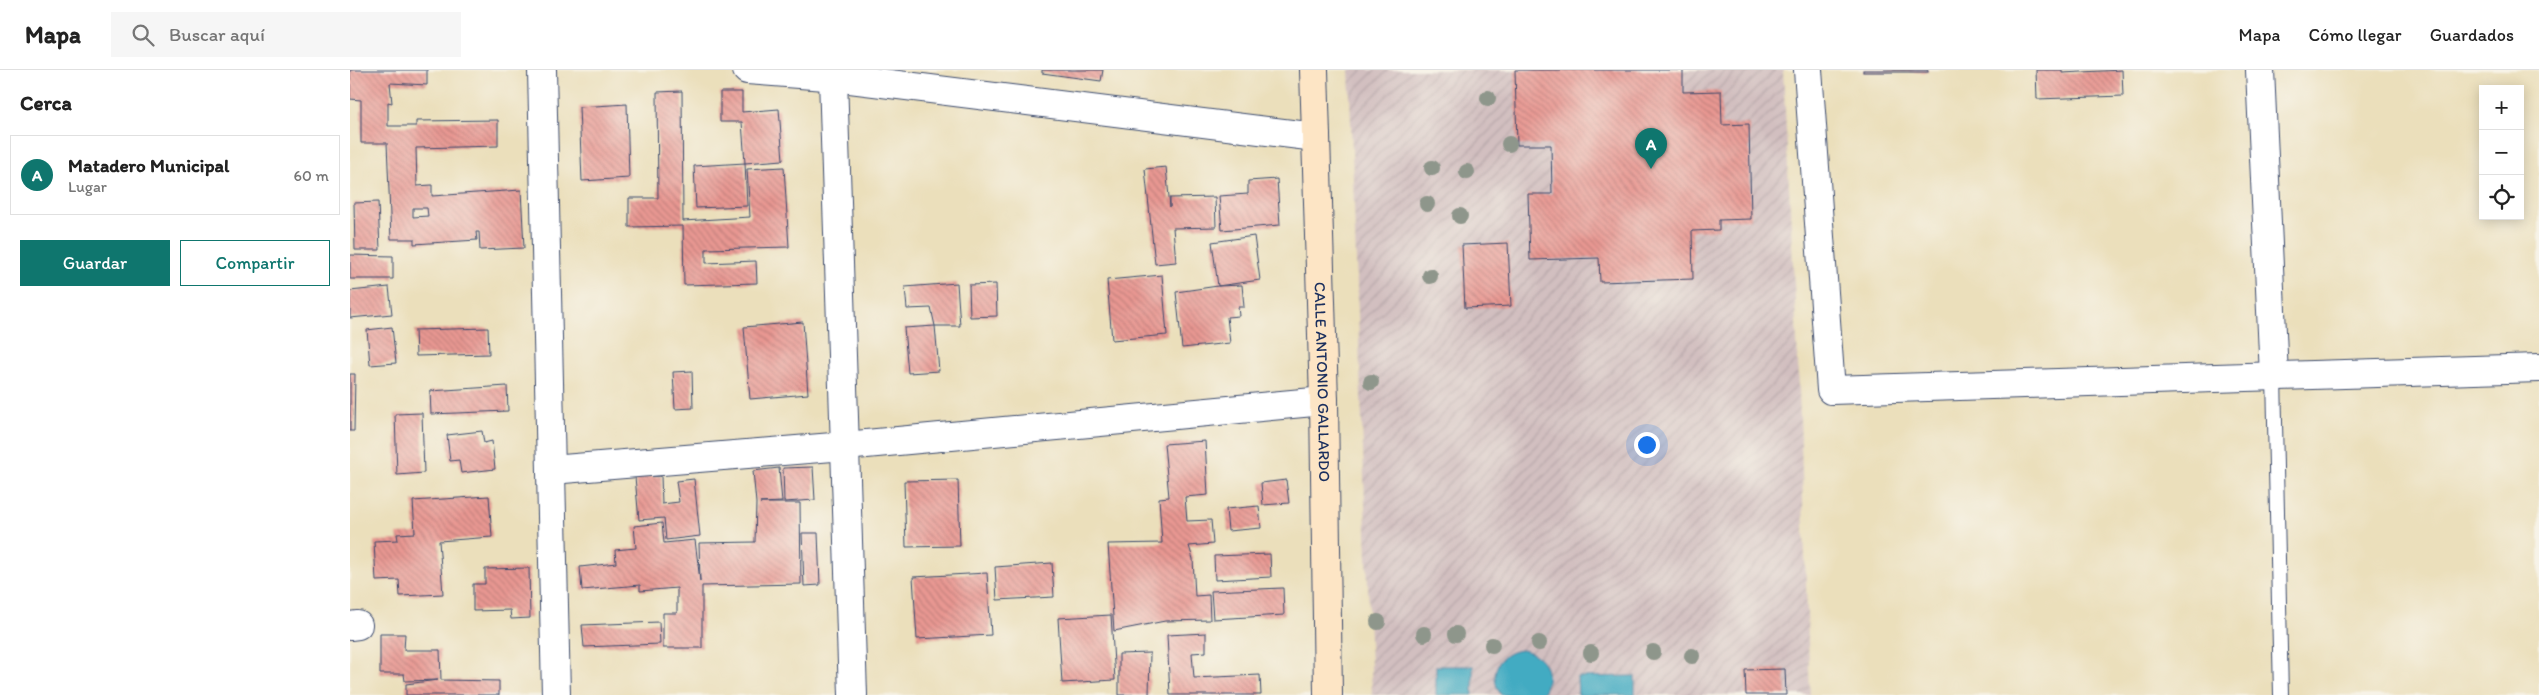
<!DOCTYPE html>
<html lang="es">
<head>
<meta charset="utf-8">
<style>
	:root { --surface:#fff; --page:#f6f6f6; --text:#222; --muted:#767676; --line:#e0e0e0; --accent:#0f766e }
	body { margin:0; font-family:Itim,sans-serif; background:var(--page); color:var(--text) }
	.controls { position:absolute; right:15px; top:15px; display:grid; overflow:hidden; border-radius:0px; box-shadow:0 2px 12px #0003 }
	.controls button { width:45px; height:45px; display:grid; place-items:center; padding:0; border:0; border-bottom:1px solid var(--line); background:var(--surface); color:var(--text); font:25px sans-serif }
	.you { position:absolute; left:1296px; top:374px; width:18px; height:18px; margin:-12px; border:4px solid #fff; border-radius:50%; background:#1a73e8; box-shadow:0 0 0 8px #1a73e833 }
	.badge { display:grid; place-items:center; width:32px; height:32px; border-radius:50%; background:var(--accent); color:#fff; font-size:16px; font-weight:700 }
	.pin { position:absolute; translate:-50% -41px; filter:drop-shadow(0 1px 2px #0008) }
	.pin::after { content:''; position:absolute; top:26px; width:18px; height:15px; background:inherit; clip-path:polygon(0 0,100% 0,50% 100%) }
	.list { margin:0; padding:0; list-style:none }
	h2 { display:flex; justify-content:space-between; align-items:center; height:65px; margin:0; padding:0 20px; font-size:21px }
	h2 small { font-size:16px; font-weight:400; color:var(--muted) }
	.list li { display:grid; grid-template-columns:32px 1fr auto; gap:15px; align-items:center; box-sizing:border-box; height:80px; margin:0 10px 10px; padding:0 10px; border:1px solid var(--line); border-radius:0px }
	.list b { display:block; font-size:19px; white-space:nowrap }
	.list p { margin:0; font-size:16px; white-space:nowrap; color:var(--muted) }
	.list em { font-size:16px; font-style:normal; color:var(--muted) }
	.actions { display:flex; gap:10px; padding:15px 20px }
	.actions a { flex:1; padding:11px 0; border:1px solid var(--accent); border-radius:0px; text-align:center; font-size:18px; color:var(--accent) }
	.actions .main { background:var(--accent); color:#fff }
	.icon { flex:none; width:28px; height:28px; fill:none; stroke:currentColor; stroke-width:2; stroke-linecap:round; stroke-linejoin:round }
	.map { position:relative; flex:none; width:2189px; height:625px; overflow:hidden }
	header { display:flex; align-items:center; gap:30px; box-sizing:border-box; height:70px; padding:0 25px; background:var(--surface); border-bottom:1px solid var(--line) }
	header strong { font-size:24px }
	nav { display:flex; gap:28px; margin-inline-start:auto; font-size:18px }
	.search { width:350px; height:45px; background:var(--page); display:flex; align-items:center; gap:12px; box-sizing:border-box; padding:0 18px; border-radius:0px; color:var(--muted); font-size:19px }
	main { display:flex }
	aside { flex:1; background:var(--surface) }
	.map>svg:first-child { display:block }
</style>
</head>
<body>
<header>
<strong>Mapa</strong>
<div class="search"><svg class="icon" aria-label="search" viewBox="0 0 24 24"><circle cx="10" cy="10" r="6"/><path d="M15 15l6 6"/></svg>Buscar aquí</div>
<nav><a>Mapa</a><a>Cómo llegar</a><a>Guardados</a></nav>
</header>
<main>
<aside>
<h2>Cerca<small></small></h2>
<ul class="list">
<li><span class="badge">A</span><div><b>Matadero Municipal</b><p>Lugar</p></div><em>60 m</em></li>
</ul>
<div class="actions"><a class="main">Guardar</a><a>Compartir</a></div>
</aside>
<div class="map">
<svg width="2189" height="625" viewBox="0 0 2189 625">
	<defs>
		<pattern id="industrial-furrows" width="10" height="10" patternUnits="userSpaceOnUse" patternTransform="scale(1.25)"><rect width="10" height="10" fill="#d2bfc0"/><path d="M-1 1l2-2M0 10L10 0M9 11l2-2" fill="none" stroke="#b4a4a7"/></pattern>
		<pattern id="building-back-hatch" width="6" height="6" patternUnits="userSpaceOnUse" patternTransform="scale(1.25)"><rect width="6" height="6" fill="#e99892"/><path d="M-1 5l2 2M0 0l6 6M5-1l2 2" fill="none" stroke="#bc7c7a"/></pattern>
	</defs>
	<rect width="100%" height="100%" fill="#f7f3e8"/>
	<filter id="ink" filterUnits="userSpaceOnUse"><feTurbulence type="fractalNoise" baseFrequency=".02" numOctaves="2"/><feDisplacementMap in="SourceGraphic" scale="10" xChannelSelector="R" yChannelSelector="G"/><feConvolveMatrix kernelMatrix="1 2 1 2 8 2 1 2 1" color-interpolation-filters="sRGB"/></filter>
	<filter id="wash" filterUnits="userSpaceOnUse"><feTurbulence type="fractalNoise" baseFrequency=".0096" numOctaves="4" result="noise"/><feDisplacementMap in="SourceGraphic" scale="20" xChannelSelector="R" yChannelSelector="G"/><feGaussianBlur stdDeviation="1.12" result="paint"/><feColorMatrix in="noise" values="0 0 0 0 0 0 0 0 0 0 0 0 0 0 0 0 0 1.4 0 .05"/><feComposite in="paint" operator="in"/></filter>
	<g filter="url(#wash)">
		<rect width="100%" height="100%" fill="#ebdfbb"/>
		<polygon fill="url(#industrial-furrows)" points="999,0 1433,0 1448,290 1460,625 1022,625"/>
		<g fill="#42abc2" stroke="#2e6d90">
			<path d="M1171,580c24,3 34,25 20,45h-40c-13,-20 -4,-42 20,-45z"/>
			<rect x="1086" y="596" width="37" height="29"/>
			<polygon points="1285,606 1285,625 1228,625 1227,607"/>
		</g>
		<g id="blocks">
			<g fill="url(#building-back-hatch)" fill-rule="evenodd">
				<path d="M0,0h77v15l-37,-2 2,20 -4,-1v24h28v-5l82,-1v26l-82,2 1,38 15,-1v11l89,-6 3,58 -44,2 -1,-18h-3l1,8 -63,4v-5h-23l-4,-96h-26v-43l-11,-1zM63,138h14l1,8 -15,1z"/>
				<polygon points="692,0 753,0 751,11 692,3"/>
				<polygon points="1165,0 1333,0 1333,22 1371,21 1372,55 1399,54 1401,149 1369,150 1369,160 1342,161 1343,209 1250,212 1249,188 1180,190 1178,124 1202,124 1201,75 1167,75"/>
				<rect x="1513" y="0" width="65" height="2"/>
				<polygon points="1686,0 1712,0 1712,3 1772,0 1773,26 1687,29"/>
				<polygon points="332,21 333,151 400,147 397,99 434,97 439,177 356,179 356,193 406,191 407,213 334,215 333,156 279,157 279,128 308,128 307,22"/>
				<polygon points="370,22 392,22 392,42 429,39 433,90 395,93 392,52 370,52"/>
				<polygon points="277,34 279,108 232,111 229,37"/>
				<polygon points="395,93 397,136 346,138 344,96"/>
				<polygon points="816,97 820,137 820,128 865,127 866,157 823,158 826,192 805,194 795,99"/>
				<polygon points="927,109 930,155 872,160 869,126 898,124 898,111"/>
				<polygon points="28,132 30,180 5,180 4,133"/>
				<polygon points="904,166 910,210 868,216 892,215 894,237 888,237 889,246 877,247 880,273 832,278 826,222 868,216 862,172"/>
				<polygon points="1158,173 1161,236 1115,238 1112,175"/>
				<polygon points="0,185 43,186 43,209 0,209"/>
				<polygon points="812,205 817,265 762,270 757,210"/>
				<polygon points="607,213 610,256 585,256 581,238 557,239 555,217"/>
				<polygon points="646,214 647,246 620,247 619,215"/>
				<polygon points="39,217 42,244 0,248 0,221"/>
				<polygon points="453,252 458,324 400,329 394,257"/>
				<polygon points="585,256 589,301 558,303 554,258"/>
				<polygon points="42,257 46,293 20,295 17,260"/>
				<polygon points="138,258 139,284 66,286 65,260"/>
				<polygon points="342,301 343,338 325,339 323,302"/>
				<polygon points="0,304 5,304 4,361 0,361"/>
				<polygon points="157,316 158,341 81,344 80,321"/>
				<polygon points="72,343 74,403 47,405 45,344"/>
				<polygon points="132,361 134,373 142,371 145,399 111,403 109,390 100,391 97,365"/>
				<polygon points="855,371 858,425 835,427 837,451 861,450 863,474 839,476 843,489 845,526 859,525 860,550 815,551 764,561 758,474 812,473 809,428 819,427 814,374"/>
				<polygon points="463,397 465,430 434,432 433,398"/>
				<polygon points="429,398 432,432 410,433 450,433 451,514 352,516 352,578 313,578 313,543 327,543 327,518 290,521 290,515 232,520 230,497 266,493 265,480 286,478 284,456 312,453 314,473 345,470 350,511 349,473 405,472 406,433 403,401"/>
				<polygon points="311,406 312,434 329,432 326,411 344,409 350,466 316,470 314,448 289,450 285,407"/>
				<polygon points="608,410 610,476 556,477 554,411"/>
				<polygon points="936,410 939,433 913,435 911,413"/>
				<polygon points="139,426 142,467 89,471 93,524 50,526 49,510 26,511 24,471 48,470 47,464 65,463 63,431"/>
				<polygon points="909,436 911,458 878,461 876,439"/>
				<polygon points="452,463 468,463 470,515 454,516"/>
				<polygon points="920,484 921,507 865,510 864,486"/>
				<polygon points="702,493 704,527 647,530 645,497"/>
				<polygon points="179,498 180,548 161,549 160,540 123,541 123,514 135,514 135,499"/>
				<polygon points="637,503 641,565 567,569 563,507"/>
				<polygon points="933,518 934,545 863,549 861,521"/>
				<polygon points="761,545 765,610 712,613 708,548"/>
				<polygon points="309,552 310,574 234,577 232,555"/>
				<polygon points="856,563 856,582 842,583 844,608 910,605 911,625 820,625 817,565"/>
				<polygon points="30,564 55,564 54,580 90,580 91,610 149,611 149,625 56,625 56,614 88,610 55,611 54,604 30,604"/>
				<polygon points="800,583 799,625 769,625 769,584"/>
				<polygon points="1435,599 1436,625 1396,625 1395,600"/>
			</g>
		</g>
	</g>
	<g filter="url(#ink)">
		<use href="#blocks" fill-opacity="0" stroke="#3a496c" stroke-width="1"/>
		<g fill="none" stroke-linecap="round" stroke-linejoin="round">
			<g stroke="#3a496c" stroke-width="16">
				<polyline id="lane" points="1924,306 1931,625"/>
			</g>
			<g stroke="#3a496c" stroke-width="30">
				<g id="street">
					<polyline points="192,0 206,625"/>
					<polyline points="397,0 476,6 966,67"/>
					<polyline points="1458,0 1481,320 2189,298"/>
					<polyline points="1910,0 1924,306"/>
					<polyline points="483,8 503,625"/>
					<polyline points="201,400 495,376 974,331"/>
					<polyline points="0,556 8,555"/>
				</g>
			</g>
			<g stroke="#3a496c" stroke-width="30">
				<g id="secondary">
					<path id="s1" d="M964,0l10,331 4,294"/>
				</g>
			</g>
			<use href="#lane" stroke="#fff" stroke-width="14"/>
			<use href="#street" stroke="#fff" stroke-width="28"/>
			<use href="#secondary" stroke="#fde5c5" stroke-width="28"/>
		</g>
		<g fill="#8e968b">
			<circle cx="1138" cy="28" r="8"/>
			<circle cx="1159" cy="74" r="8"/>
			<circle cx="1082" cy="98" r="8"/>
			<circle cx="1117" cy="102" r="8"/>
			<circle cx="1077" cy="134" r="8"/>
			<circle cx="1110" cy="146" r="8"/>
			<circle cx="1080" cy="206" r="8"/>
			<circle cx="1021" cy="312" r="8"/>
			<circle cx="1028" cy="552" r="8"/>
			<circle cx="1074" cy="564" r="8"/>
			<circle cx="1106" cy="564" r="8"/>
			<circle cx="1189" cy="573" r="8"/>
			<circle cx="1142" cy="575" r="8"/>
			<circle cx="1303" cy="582" r="8"/>
			<circle cx="1241" cy="583" r="8"/>
			<circle cx="1342" cy="586" r="8"/>
		</g>
	</g>
	<g text-anchor="middle" dominant-baseline="central" stroke-width="5" stroke-linejoin="round" paint-order="stroke">
		<g font-size="16" fill="#1b2f5e" stroke="#f7f3e8">
			<text stroke="none"><textPath href="#s1" startOffset="312">CALLE ANTONIO GALLARDO</textPath></text>
		</g>
	</g>
</svg>
<div class="controls">
<button>+</button>
<button>−</button>
<button><svg class="icon" aria-label="locate" viewBox="0 0 24 24"><circle cx="12" cy="12" r="6"/><path d="M12 2v4M12 18v4M2 12h4M18 12h4"/></svg></button>
</div>
<div class="you"></div>
<div class="pin badge" style="left:1301px;top:99px">A</div>
</div>
</main>
</body>
</html>
